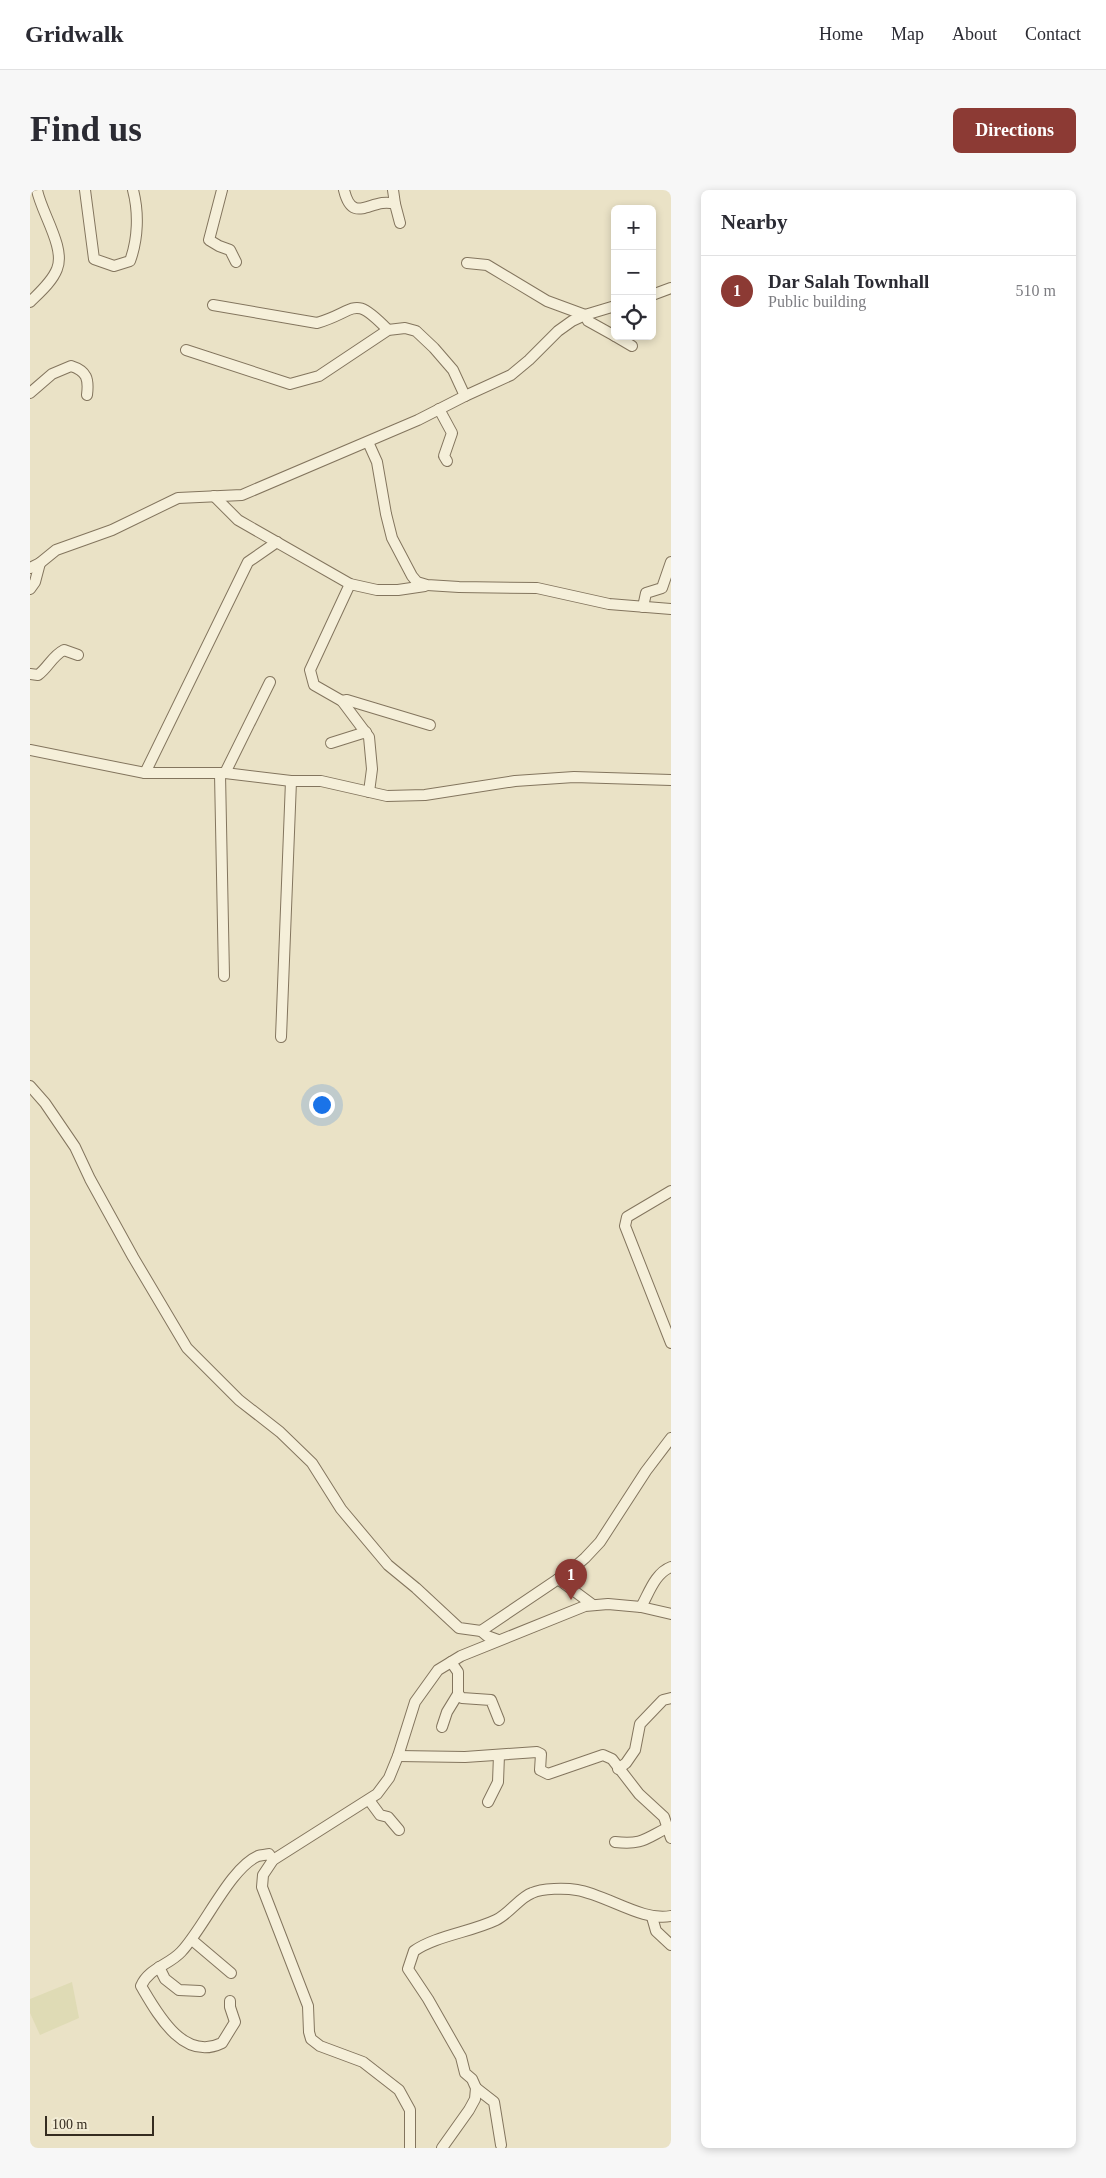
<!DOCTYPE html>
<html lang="en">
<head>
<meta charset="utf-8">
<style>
	:root { --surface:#fff; --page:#f7f7f7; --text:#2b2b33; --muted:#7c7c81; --line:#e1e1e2; --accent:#8c3a34 }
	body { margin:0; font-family:Georgia,serif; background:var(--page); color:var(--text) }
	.controls { position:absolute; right:15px; top:15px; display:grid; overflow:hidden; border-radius:8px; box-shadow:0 2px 8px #0003 }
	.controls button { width:45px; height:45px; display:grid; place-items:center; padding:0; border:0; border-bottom:1px solid var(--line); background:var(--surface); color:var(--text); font:25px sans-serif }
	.scale { position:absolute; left:15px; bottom:12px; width:109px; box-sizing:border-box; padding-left:5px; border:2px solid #352c20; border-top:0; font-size:14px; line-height:18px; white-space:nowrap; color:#352c20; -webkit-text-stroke:4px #f2ecd5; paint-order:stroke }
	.you { position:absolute; left:291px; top:914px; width:18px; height:18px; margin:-12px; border:4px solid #fff; border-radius:50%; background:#1a73e8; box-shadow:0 0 0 8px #1a73e833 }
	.badge { display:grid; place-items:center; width:32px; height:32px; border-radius:50%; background:var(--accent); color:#fff; font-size:16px; font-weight:700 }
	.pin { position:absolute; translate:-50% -41px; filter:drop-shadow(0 1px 2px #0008) }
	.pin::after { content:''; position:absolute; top:26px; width:18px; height:15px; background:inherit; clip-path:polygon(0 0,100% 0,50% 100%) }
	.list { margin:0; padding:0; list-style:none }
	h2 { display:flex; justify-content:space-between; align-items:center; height:65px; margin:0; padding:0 20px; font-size:21px }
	h2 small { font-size:16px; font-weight:400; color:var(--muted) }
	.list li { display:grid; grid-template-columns:32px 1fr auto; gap:15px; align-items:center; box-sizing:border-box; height:70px; padding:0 20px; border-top:1px solid var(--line) }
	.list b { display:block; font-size:19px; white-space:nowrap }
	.list p { margin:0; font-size:16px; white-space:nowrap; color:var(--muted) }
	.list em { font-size:16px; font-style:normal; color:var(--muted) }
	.icon { flex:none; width:28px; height:28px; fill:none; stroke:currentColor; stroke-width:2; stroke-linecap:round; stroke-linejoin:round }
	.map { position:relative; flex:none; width:641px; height:1958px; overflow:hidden; border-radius:8px }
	header { display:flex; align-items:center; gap:30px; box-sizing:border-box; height:70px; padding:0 25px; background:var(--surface); border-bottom:1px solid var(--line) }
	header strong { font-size:24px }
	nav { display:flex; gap:28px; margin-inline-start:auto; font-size:18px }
	.intro { display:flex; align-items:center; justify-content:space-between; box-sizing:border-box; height:120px; padding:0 30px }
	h1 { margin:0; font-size:35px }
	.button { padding:12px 22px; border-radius:8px; background:var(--accent); color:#fff; font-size:18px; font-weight:700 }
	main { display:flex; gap:30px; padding:0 30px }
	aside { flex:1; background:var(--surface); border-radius:8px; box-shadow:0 2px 8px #0003 }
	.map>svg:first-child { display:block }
</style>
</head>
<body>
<header>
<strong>Gridwalk</strong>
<nav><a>Home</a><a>Map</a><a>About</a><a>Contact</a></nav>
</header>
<div class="intro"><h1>Find us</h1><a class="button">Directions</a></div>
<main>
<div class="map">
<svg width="641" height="1958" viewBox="0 0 641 1958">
	<rect width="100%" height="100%" fill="#eae2c6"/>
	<polygon fill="#dfdbb5" points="42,1792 49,1828 10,1845 0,1823 0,1809"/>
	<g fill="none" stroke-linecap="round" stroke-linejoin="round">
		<g stroke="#83755e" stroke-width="12">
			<g id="minor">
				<path d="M55,0l9,69 20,7 16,-5c8,-22 9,-48 3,-71"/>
				<polyline points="192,0 179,50 189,56 200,60 206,72"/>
				<path d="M314,0c9,37 28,6 51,14l5,19"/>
				<polyline points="363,0 365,14"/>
				<polyline points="437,73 457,75 517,111 555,125 558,131 585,146"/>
				<polyline points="622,105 641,98"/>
				<path d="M0,112c9,-9 22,-20 27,-33 9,-21 -16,-57 -20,-79"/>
				<path d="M183,115l104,18c41,-12 35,-30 71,7"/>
				<polyline points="585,146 602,156"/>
				<polyline points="156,160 260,194 289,186 358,140 375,138 386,141 404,158 423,180 435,206"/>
				<path d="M0,203l22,-19 19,-8c16,5 18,13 16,29"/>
				<polyline points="409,219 422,243 414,266 417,271"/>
				<polyline points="338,252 347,272 356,324 362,348 382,386 387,392 397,395 429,397 507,398 579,414 641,419"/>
				<polyline points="184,306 208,330 320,394 347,400 368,400 395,396"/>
				<polyline points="0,378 10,373 26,360 82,340 148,308 212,305 388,230 435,206 481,185 499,170 528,141 542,131 555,125 585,116"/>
				<polyline points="320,394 280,480 284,495 312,511 339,547 342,579 339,602"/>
				<polyline points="0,399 5,392 10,373"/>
				<polyline points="613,417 616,403 632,398 641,372"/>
				<path d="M0,484l8,1c10,-7 14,-19 26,-25l14,5"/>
				<polyline points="312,511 317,510 400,535"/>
				<polyline points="301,553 336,542"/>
				<polyline points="0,560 115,583 195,583 261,591 291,591 357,606 395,605 485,591 544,587 641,590"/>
				<polyline points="115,583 218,372 247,352"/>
				<polyline points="195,583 240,492"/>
				<polyline points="190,584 194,786"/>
				<polyline points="251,847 261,591"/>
				<polyline points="0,896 15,913 45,957 60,989 103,1067 157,1158 209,1210 250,1242 282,1273 311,1319 358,1375 386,1398 429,1438 451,1441 457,1446 468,1450"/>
				<polyline points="641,1001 597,1027 595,1036 641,1153"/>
				<polyline points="528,1389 563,1415"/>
				<path d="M611,1417c8,-14 14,-34 30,-40"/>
				<polyline points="451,1441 540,1381 555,1368 570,1352 616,1281 641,1248"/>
				<polyline points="421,1472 428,1482 428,1504 432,1508 461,1510 469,1530"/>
				<polyline points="412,1537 417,1522 428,1504"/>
				<polyline points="368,1566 435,1567 507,1562 511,1564 510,1580 518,1584 573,1565 582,1569 609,1604 634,1627 641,1648"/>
				<polyline points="588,1579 596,1573 605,1560 610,1534 633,1510 641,1508"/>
				<polyline points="339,1610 350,1625 358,1627 369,1640"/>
				<polyline points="458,1612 468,1592 469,1565"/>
				<path d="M585,1652c27,3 30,-3 52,-14"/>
				<polyline points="622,1727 626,1741 641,1755"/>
				<polyline points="162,1750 201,1783"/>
				<polyline points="129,1777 135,1789 149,1800 170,1801"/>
				<path d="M200,1811v6l5,15 -13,21c-39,19 -65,-30 -81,-57 8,-18 28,-21 40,-34 23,-24 49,-84 77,-96 3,-1 8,-1 11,-2l4,6"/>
				<polyline points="446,1898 464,1912 471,1955"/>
				<polyline points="380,1958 380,1920 369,1900 333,1872 290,1856 281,1849 279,1842 278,1816 232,1697 233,1685 243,1670 347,1604 359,1588 368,1566 385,1512 408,1480 431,1466 555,1416 578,1414 611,1417 641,1424"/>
				<path d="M412,1958l27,-38 6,-11 1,-11 -4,-9 -7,-6 -4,-16 -33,-58 -20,-30 6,-18c21,-15 57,-19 82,-31 13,-6 24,-23 36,-27 10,-5 34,-5 45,-3 30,5 66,32 94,26"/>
			</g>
		</g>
		<use href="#minor" stroke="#f5efd9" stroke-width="10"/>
	</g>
</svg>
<div class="controls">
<button>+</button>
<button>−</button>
<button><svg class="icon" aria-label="locate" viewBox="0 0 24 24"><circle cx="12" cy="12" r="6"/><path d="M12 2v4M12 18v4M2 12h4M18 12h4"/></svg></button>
</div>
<div class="scale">100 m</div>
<div class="you"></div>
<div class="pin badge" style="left:541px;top:1410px">1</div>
</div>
<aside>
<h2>Nearby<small></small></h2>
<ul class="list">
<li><span class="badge">1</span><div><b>Dar Salah Townhall</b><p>Public building</p></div><em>510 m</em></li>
</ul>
</aside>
</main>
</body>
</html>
